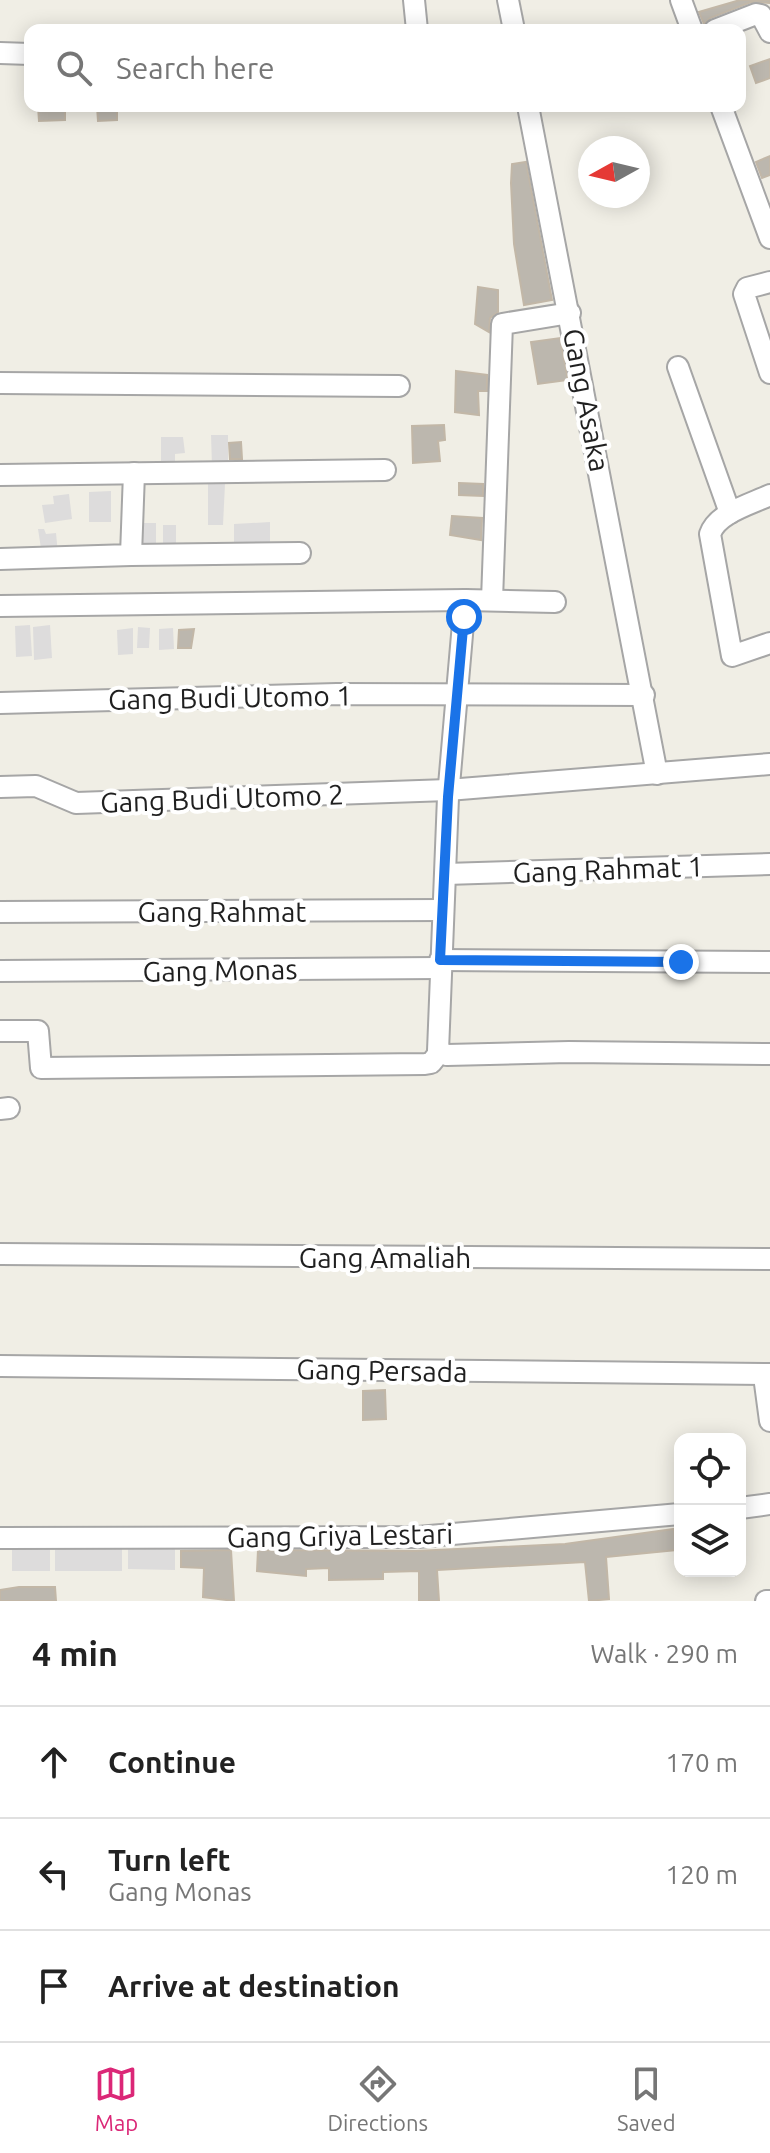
<!DOCTYPE html>
<html lang="en">
<head>
<meta charset="utf-8">
<style>
	:root { --surface:#fff; --page:#f2f2f2; --text:#222; --muted:#767676; --line:#e0e0e0; --accent:#db2777 }
	body { margin:0; font-family:Ubuntu,sans-serif; background:var(--page); color:var(--text) }
	.controls { position:absolute; right:24px; bottom:24px; display:grid; overflow:hidden; border-radius:16px; box-shadow:0 4px 20px #0003 }
	.controls button { width:72px; height:72px; display:grid; place-items:center; padding:0; border:0; border-bottom:2px solid var(--line); background:var(--surface); color:var(--text); font:40px sans-serif }
	.compass { position:absolute; left:578px; top:136px; width:72px; height:72px; border-radius:50%; background:var(--surface); box-shadow:0 4px 20px #0003; rotate:262deg }
	.stop { position:absolute; width:24px; height:24px; margin:-18px; border:6px solid #1a73e8; border-radius:50%; background:#fff }
	.stop.end { background:#1a73e8; border-color:#fff; box-shadow:0 2px 8px #0008 }
	.list { margin:0; padding:0; list-style:none }
	h2 { display:flex; justify-content:space-between; align-items:center; height:104px; margin:0; padding:0 32px; font-size:34px }
	h2 small { font-size:26px; font-weight:400; color:var(--muted) }
	.list li { display:grid; grid-template-columns:52px 1fr auto; gap:24px; align-items:center; box-sizing:border-box; height:112px; padding:0 32px; border-top:2px solid var(--line) }
	.list b { display:block; font-size:30px; white-space:nowrap }
	.list p { margin:0; font-size:26px; white-space:nowrap; color:var(--muted) }
	.list em { font-size:26px; font-style:normal; color:var(--muted) }
	.icon { flex:none; width:44px; height:44px; fill:none; stroke:currentColor; stroke-width:2; stroke-linecap:round; stroke-linejoin:round }
	.map { position:relative; flex:none; width:770px; height:1601px; overflow:hidden }
	.search { position:absolute; background:var(--surface); box-shadow:0 4px 20px #0003; left:24px; right:24px; top:24px; height:88px; display:flex; align-items:center; gap:20px; box-sizing:border-box; padding:0 28px; border-radius:16px; color:var(--muted); font-size:30px }
	.sheet { height:440px; background:var(--surface) }
	nav { display:flex; justify-content:space-around; align-items:center; box-sizing:border-box; height:112px; border-top:2px solid var(--line); background:var(--surface); font-size:22px; color:var(--muted) }
	nav a { display:grid; justify-items:center; gap:4px }
	nav .on { color:var(--accent) }
	.map>svg:first-child { display:block }
</style>
</head>
<body>
<div class="map">
<svg width="770" height="1601" viewBox="0 0 770 1601">
	<rect width="100%" height="100%" fill="#f0eee5"/>
	<g fill="#dddcdc">
		<polygon points="211,435 228,435 228,466 212,467"/>
		<polygon points="161,437 183,437 185,453 175,454 175,466 161,466"/>
		<polygon points="208,484 225,484 223,525 208,525"/>
		<polygon points="111,491 111,522 89,522 89,492"/>
		<polygon points="69,494 72,519 45,523 42,505 54,504 53,496"/>
		<polygon points="270,522 270,549 234,549 234,524"/>
		<rect x="139" y="523" width="17" height="27"/>
		<rect x="163" y="525" width="13" height="23"/>
		<polygon points="38,529 44,529 46,534 56,533 58,554 42,555"/>
		<polygon points="30,625 32,656 16,657 15,626"/>
		<polygon points="50,625 52,658 34,660 33,627"/>
		<polygon points="138,627 150,628 149,648 137,648"/>
		<polygon points="133,628 133,654 118,655 117,630"/>
		<polygon points="173,628 174,649 159,650 159,629"/>
		<polygon points="128,1545 175,1546 175,1570 128,1569"/>
		<rect x="55" y="1546" width="67" height="25"/>
		<rect x="12" y="1548" width="38" height="23"/>
	</g>
	<g fill="#bcb7ae" stroke="#c2b7a7" stroke-width="2">
		<polygon points="740,0 770,0 770,3 751,2 710,18 704,24 699,12"/>
		<polygon points="770,59 770,78 756,83 750,66"/>
		<polygon points="38,106 65,106 65,120 39,121"/>
		<polygon points="97,106 117,106 117,120 98,121"/>
		<polygon points="770,156 770,175 762,178 756,162"/>
		<polygon points="526,162 552,300 524,305 514,244 511,183 512,164"/>
		<polygon points="478,287 498,290 498,312 490,318 489,332 475,324"/>
		<polygon points="560,338 568,380 538,384 531,342"/>
		<polygon points="456,371 487,375 487,391 478,391 479,415 455,412"/>
		<polygon points="444,425 445,440 438,441 440,461 413,463 412,426"/>
		<polygon points="241,442 242,459 230,459 229,443"/>
		<polygon points="459,483 483,484 483,496 459,495"/>
		<polygon points="452,516 482,518 481,540 450,535"/>
		<polygon points="194,629 191,648 178,648 179,630"/>
		<polygon points="385,1390 386,1419 363,1420 363,1391"/>
		<polygon points="674,1529 676,1550 606,1557 609,1599 589,1601 585,1562 437,1570 439,1601 419,1601 419,1571 383,1572 383,1579 329,1580 329,1568 306,1569 306,1576 257,1571 258,1550 415,1551 565,1544"/>
		<polygon points="231,1550 234,1601 203,1597 204,1568 181,1567 181,1551"/>
		<polygon points="19,1587 55,1587 56,1601 0,1601 0,1590"/>
	</g>
	<g fill="none" stroke-linecap="round" stroke-linejoin="round">
		<g stroke="#a6a6a6" stroke-width="24">
			<g id="minor">
				<polyline points="414,0 417,30"/>
				<polyline points="508,0 514,30"/>
				<polyline points="681,0 692,30"/>
				<polyline points="715,30 756,14 761,15 770,32"/>
				<polyline points="0,53 30,54"/>
				<polyline points="528,106 657,774"/>
				<polyline points="721,106 770,238"/>
				<polyline points="770,282 747,288 744,294 770,373"/>
				<polyline points="678,367 730,513"/>
				<polyline points="0,383 399,386"/>
				<polyline points="0,475 385,470"/>
				<path d="M770,495c-19,9 -53,18 -60,39l22,122 38,-13"/>
				<polyline points="131,555 300,553"/>
				<polyline points="0,559 131,555 134,473"/>
				<polyline points="492,600 502,324 570,313"/>
				<polyline points="555,602 465,600 448,797 438,1051 447,1055 569,1052 770,1054"/>
				<polyline points="0,606 465,600"/>
				<polyline points="0,703 337,694 644,695"/>
				<polyline points="0,787 36,786 76,803 448,790 770,764"/>
				<polyline points="446,874 770,864"/>
				<polyline points="0,912 443,910"/>
				<polyline points="440,960 770,962"/>
				<polyline points="0,971 439,968"/>
				<polyline points="0,1031 38,1031 41,1068 425,1064 431,1063 439,1053"/>
				<polyline points="0,1109 9,1108"/>
				<polyline points="0,1254 770,1259"/>
				<polyline points="0,1366 770,1374"/>
				<polyline points="764,1376 770,1421"/>
				<polyline points="740,1508 770,1504"/>
				<polyline points="0,1538 418,1537 680,1514"/>
				<polyline points="766,1601 770,1601"/>
			</g>
		</g>
		<use href="#minor" stroke="#fff" stroke-width="20"/>
	</g>
	<g fill="none" stroke-linecap="round" stroke-linejoin="round">
		<polyline stroke="#1a73e8" stroke-width="10" points="464,617 448,797 440,960 681,962"/>
	</g>
	<g text-anchor="middle" dominant-baseline="central" stroke-width="8" stroke-linejoin="round" paint-order="stroke">
		<g font-size="28" fill="#1f1f1f" stroke="#fff">
			<text transform="translate(587 400) rotate(79)">Gang Asaka</text>
			<text transform="translate(230 697) rotate(-1)">Gang Budi Utomo 1</text>
			<text transform="translate(222 798) rotate(-2)">Gang Budi Utomo 2</text>
			<text transform="translate(608 869) rotate(-2)">Gang Rahmat 1</text>
			<text x="222" y="911">Gang Rahmat</text>
			<text transform="translate(220 970) rotate(-1)">Gang Monas</text>
			<text x="385" y="1257">Gang Amaliah</text>
			<text transform="translate(382 1370) rotate(1)">Gang Persada</text>
			<text transform="translate(340 1535) rotate(-1)">Gang Griya Lestari</text>
		</g>
	</g>
</svg>
<div class="controls">
<button><svg class="icon" aria-label="locate" viewBox="0 0 24 24"><circle cx="12" cy="12" r="6"/><path d="M12 2v4M12 18v4M2 12h4M18 12h4"/></svg></button>
<button><svg class="icon" aria-label="layers" viewBox="0 0 24 24"><path d="M12 4l9 5-9 5-9-5zM3 14l9 5 9-5"/></svg></button>
</div>
<svg class="compass" viewBox="-18 -18 36 36"><path d="M0-13l5 13h-10z" fill="#e53935"/><path d="M0 13l5-13h-10z" fill="#767676"/></svg>
<div class="stop" style="left:464px;top:617px"></div>
<div class="stop end" style="left:681px;top:962px"></div>
<div class="search"><svg class="icon" aria-label="search" viewBox="0 0 24 24"><circle cx="10" cy="10" r="6"/><path d="M15 15l6 6"/></svg>Search here</div>
</div>
<section class="sheet">
<h2>4 min<small>Walk · 290 m</small></h2>
<ul class="list">
<li><svg class="icon" aria-label="ahead" viewBox="0 0 24 24"><path d="M12 20V5M6 11l6-6 6 6"/></svg><div><b>Continue</b></div><em>170 m</em></li>
<li><svg class="icon" aria-label="left" viewBox="0 0 24 24"><path d="M17 20v-9H6M10 6l-5 5 5 5"/></svg><div><b>Turn left</b><p>Gang Monas</p></div><em>120 m</em></li>
<li><svg class="icon" aria-label="arrive" viewBox="0 0 24 24"><path d="M6 21V4h12l-3 4 3 4H6"/></svg><div><b>Arrive at destination</b></div></li>
</ul>
</section>
<nav>
<a class="on"><svg class="icon" aria-label="map" viewBox="0 0 24 24"><path d="M3 6l6-2 6 2 6-2v14l-6 2-6-2-6 2zM9 4v14M15 6v14"/></svg>Map</a>
<a><svg class="icon" aria-label="directions" viewBox="0 0 24 24"><path d="M12 3l9 9-9 9-9-9zM9 14v-3h6M13 9l2 2-2 2"/></svg>Directions</a>
<a><svg class="icon" aria-label="saved" viewBox="0 0 24 24"><path d="M7 4h10v16l-5-4-5 4z"/></svg>Saved</a>
</nav>
</body>
</html>
